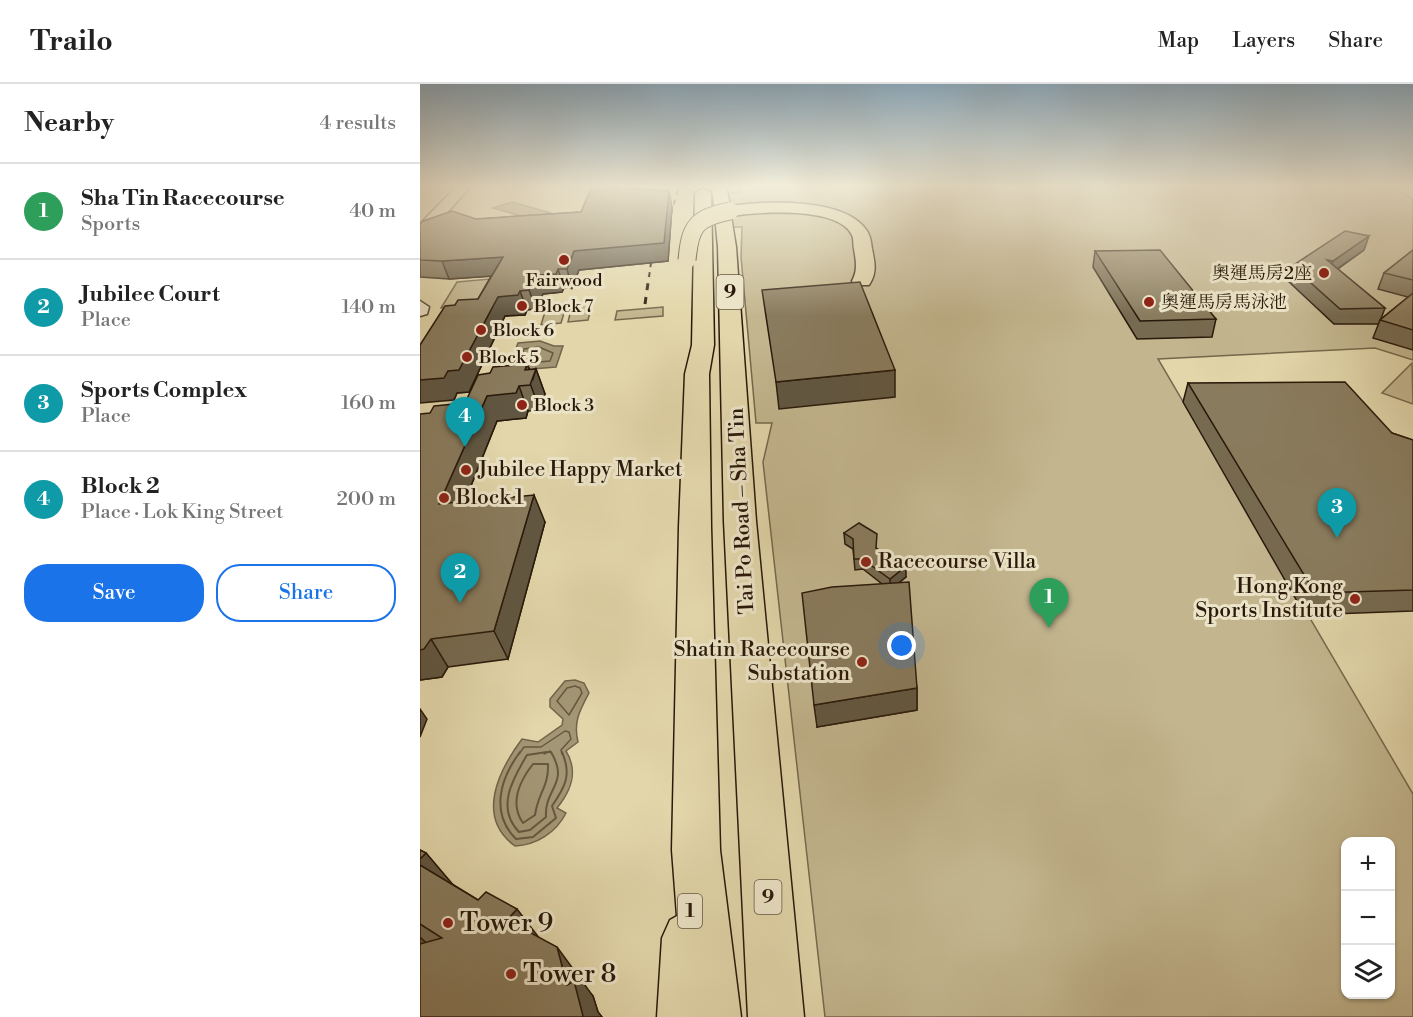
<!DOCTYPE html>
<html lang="en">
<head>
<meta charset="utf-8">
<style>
	:root { --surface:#fff; --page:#f6f6f6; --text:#222; --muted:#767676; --line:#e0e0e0; --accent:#1a73e8 }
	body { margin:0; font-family:"Libre Bodoni","Noto Serif TC",serif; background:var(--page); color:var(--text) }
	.controls { position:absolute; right:18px; bottom:18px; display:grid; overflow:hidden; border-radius:12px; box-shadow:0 2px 4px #0004 }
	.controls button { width:54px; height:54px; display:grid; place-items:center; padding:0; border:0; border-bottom:2px solid var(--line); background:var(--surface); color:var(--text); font:30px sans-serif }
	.you { position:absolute; left:482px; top:562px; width:21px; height:21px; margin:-15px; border:4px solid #fff; border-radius:50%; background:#1a73e8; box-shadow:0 0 0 9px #1a73e833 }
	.badge { display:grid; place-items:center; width:39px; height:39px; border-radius:50%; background:var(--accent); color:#fff; font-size:20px; font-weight:700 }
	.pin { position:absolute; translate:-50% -50px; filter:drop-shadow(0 2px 3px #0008) }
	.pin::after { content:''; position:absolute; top:32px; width:21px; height:18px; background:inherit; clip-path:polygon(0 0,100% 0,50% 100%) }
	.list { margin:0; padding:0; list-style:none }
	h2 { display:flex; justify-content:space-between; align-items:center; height:78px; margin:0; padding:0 24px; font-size:26px }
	h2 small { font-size:20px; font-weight:400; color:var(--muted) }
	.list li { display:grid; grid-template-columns:39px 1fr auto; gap:18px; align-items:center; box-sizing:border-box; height:96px; padding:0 24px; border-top:2px solid var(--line) }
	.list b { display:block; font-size:22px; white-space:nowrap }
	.list p { margin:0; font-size:20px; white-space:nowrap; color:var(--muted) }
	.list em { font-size:20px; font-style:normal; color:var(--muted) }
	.actions { display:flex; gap:12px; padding:18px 24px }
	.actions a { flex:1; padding:14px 0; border:2px solid var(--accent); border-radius:24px; text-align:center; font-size:21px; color:var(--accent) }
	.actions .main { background:var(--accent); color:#fff }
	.icon { flex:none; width:33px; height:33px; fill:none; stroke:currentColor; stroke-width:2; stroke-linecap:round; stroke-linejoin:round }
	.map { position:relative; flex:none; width:993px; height:933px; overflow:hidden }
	header { display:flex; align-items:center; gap:36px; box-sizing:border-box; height:84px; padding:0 30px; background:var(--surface); border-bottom:2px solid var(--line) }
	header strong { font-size:28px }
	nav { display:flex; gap:33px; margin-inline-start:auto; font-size:21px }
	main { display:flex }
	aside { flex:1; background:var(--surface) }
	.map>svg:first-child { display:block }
</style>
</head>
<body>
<header>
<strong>Trailo</strong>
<nav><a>Map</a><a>Layers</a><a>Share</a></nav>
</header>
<main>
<aside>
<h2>Nearby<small>4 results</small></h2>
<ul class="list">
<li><span class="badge" style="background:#2e9e5b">1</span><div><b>Sha Tin Racecourse</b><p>Sports</p></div><em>40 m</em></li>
<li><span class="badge" style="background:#0f9aa8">2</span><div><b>Jubilee Court</b><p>Place</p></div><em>140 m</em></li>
<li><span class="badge" style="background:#0f9aa8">3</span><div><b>Sports Complex</b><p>Place</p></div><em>160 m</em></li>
<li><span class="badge" style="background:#0f9aa8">4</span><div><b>Block 2</b><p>Place · Lok King Street</p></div><em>200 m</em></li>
</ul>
<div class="actions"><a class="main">Save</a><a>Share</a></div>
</aside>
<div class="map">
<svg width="993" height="933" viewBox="0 0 993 933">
	<rect width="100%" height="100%" fill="#e2d6aa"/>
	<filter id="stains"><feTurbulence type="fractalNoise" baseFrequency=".00333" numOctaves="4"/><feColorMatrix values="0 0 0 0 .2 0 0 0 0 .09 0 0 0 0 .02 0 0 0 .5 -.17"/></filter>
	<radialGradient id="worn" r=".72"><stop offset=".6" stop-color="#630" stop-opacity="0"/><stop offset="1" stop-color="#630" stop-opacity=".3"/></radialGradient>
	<g fill="#c3b68f" stroke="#76684c" stroke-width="1.5" fill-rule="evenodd">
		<path d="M318,102h653l22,13v161l-38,-12 -217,11 255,435v223h-588l-62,-555 9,-39h-16l-15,-166 1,-30h-9l-4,-34 12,-1zM926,758h44v152h-44z"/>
		<polygon points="70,195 57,221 21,224 37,198"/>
		<polygon points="173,217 168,236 148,238 153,218"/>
		<polygon points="147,219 141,239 121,241 127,221"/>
		<polygon points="243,223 243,232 195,236 197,227"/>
		<polygon points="992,279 993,320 962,309"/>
	</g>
	<g fill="#a39674" stroke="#72644a" stroke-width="1.5">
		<polygon points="92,118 138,131 119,137 73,124"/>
		<polygon points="120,257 134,262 143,262 136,283 87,287 98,259"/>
		<path d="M155,596l9,3 5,10c-9,17 -16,29 -11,49l-12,9c13,21 5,40 -9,57l9,5c-10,20 -30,32 -51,33 -40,-29 -16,-76 7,-107l16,3 24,-17 1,-6 -13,-12v-8l15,-18z"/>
	</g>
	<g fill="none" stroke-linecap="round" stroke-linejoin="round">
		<g stroke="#66583f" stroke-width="1.5">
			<polyline points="99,279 104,265 119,263 133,269 130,277 109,279"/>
			<polygon points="155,602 160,604 162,609 149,631 137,617 147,604"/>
			<polyline points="99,670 104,663 121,663 145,647 149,648 151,655 141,666 142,670"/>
			<polyline points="124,670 130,667 132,670"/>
		</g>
		<g stroke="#66583f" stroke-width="2">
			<path d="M100,668c-20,27 -30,61 -4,87l17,-2 23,-19 -4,-12c13,-19 20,-31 10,-54"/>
			<path d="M127,668l-20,3c-15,25 -31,53 -8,77l11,-2 16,-13c-2,-29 24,-33 5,-65"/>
			<path d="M113,680h15c1,22 -10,29 -13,51l-12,8c-14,-20 -4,-41 10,-59z"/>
		</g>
		<g stroke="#574832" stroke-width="3">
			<g id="minor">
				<polygon points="37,102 51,102 6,152 0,154 0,140"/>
				<polygon points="0,217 9,223 7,230 0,232"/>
			</g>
		</g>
		<g stroke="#29190a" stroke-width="3">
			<g id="highway">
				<path d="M292,102h14l4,20c35,-5 116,-9 137,25 4,6 4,12 5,18 3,14 5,24 -3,36h-14l-3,-4c6,-11 4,-20 2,-32 -1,-4 0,-10 -2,-14 -14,-29 -94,-23 -121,-19l5,31 20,274 48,496h-56l-24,-496 -6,-274z"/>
				<polygon points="283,104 291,109 294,261 289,290 291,443 300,766 321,933 237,933 242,854 250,836 257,832 252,766 259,443 265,290 272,261 275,109"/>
			</g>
		</g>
		<use href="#minor" fill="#ece4c8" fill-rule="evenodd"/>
		<use href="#highway" fill="#e2d6aa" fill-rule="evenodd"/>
		<g stroke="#29190a" stroke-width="2" stroke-dasharray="5 5" stroke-linecap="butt">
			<polyline points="251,130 259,102"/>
			<polyline points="229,193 231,179"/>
		</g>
		<polyline stroke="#29190a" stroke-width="3" stroke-dasharray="7 7" stroke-linecap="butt" points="225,220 229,192"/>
		<g stroke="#29190a" stroke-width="19" stroke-linecap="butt">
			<path id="highway-bridge" d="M267,176c3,-34 9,-42 43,-49"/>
		</g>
		<use href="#highway-bridge" stroke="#e2d6aa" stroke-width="17"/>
	</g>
	<g fill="#766a50" stroke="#29190a" stroke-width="1.5">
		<polygon points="186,102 199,102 193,103 252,123 248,177 159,186 152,204 144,204 142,208 123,210 116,225 107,226 105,231 85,232 49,308 37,309 34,316 35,221 58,215 71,192 29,195 0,193 0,140 56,135 161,128"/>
		<polygon points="944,166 918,185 965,224 959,240 914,240 867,196 872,182"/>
		<polygon points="993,166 993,266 953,254 960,236 988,213 958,205 964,189"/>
		<polygon points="675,167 796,235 792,253 717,255 673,183"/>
		<polygon points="107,280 110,286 116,285 125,310 120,326 108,327 106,334 77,337 45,417 125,438 88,575 28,583 22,593 0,596 10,329 45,319 70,289"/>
		<polygon points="768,299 972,349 993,356 993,527 885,531 763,318"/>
		<polygon points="424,449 457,465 486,493 479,499 497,604 497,626 397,643 462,500 443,485 435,486 433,465 425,460"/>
		<polygon points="0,766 6,769 32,800 118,853 173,912 178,928 182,933 0,933"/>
	</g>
	<g fill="#605641" stroke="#29190a" stroke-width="1.5">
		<polygon points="249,107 252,123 248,177 159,186 152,204 147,185 154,167"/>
		<polygon points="949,152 944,166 907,192 913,177"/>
		<polygon points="83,173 89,191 29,195 22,177"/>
		<polygon points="138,185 144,204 142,208 123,210 116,225 109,206 116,191"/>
		<polygon points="100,207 107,226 105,231 85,232 49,308 37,309 34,316 0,319 0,296 28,287 78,213"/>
		<polygon points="107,280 113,295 116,285 125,310 120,326 105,286"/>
		<polygon points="475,286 475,313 359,325 356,298"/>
		<polygon points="99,302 108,327 106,334 77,337 33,446 19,420 67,312"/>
		<polygon points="114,411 125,438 88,575 74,547"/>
		<polygon points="486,482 486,493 470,506 470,495"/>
		<polygon points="11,555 28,583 22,593 0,596 0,566"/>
		<polygon points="497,604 497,626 397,643 394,621"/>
		<polygon points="0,625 7,635 0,653"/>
		<polygon points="6,769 52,823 0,783 0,775"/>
		<polygon points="97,825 136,876 87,836"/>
		<polygon points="0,853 18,870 0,890"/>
		<polygon points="137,863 173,912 178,928 182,933 162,933 147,901"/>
	</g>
	<g fill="#897b5d" stroke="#29190a" stroke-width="1.5">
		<polygon points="172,102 249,107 244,159 154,167 147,185 138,185 136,190 116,191 109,206 100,207 98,211 78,213 39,286 28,287 24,294 0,296 0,261 25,222 35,221 38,216 58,215 83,173 22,177 0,176 0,140 3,137 32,127 56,135 161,128"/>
		<polygon points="925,147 949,152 913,177 907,176 965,224 920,225 872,182"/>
		<polygon points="740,166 796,235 720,237 675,167"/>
		<polygon points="993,166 993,196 964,189"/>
		<polygon points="440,198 475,286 356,298 342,206"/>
		<polygon points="993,209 993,246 960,236"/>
		<polygon points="107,280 105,286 116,285 110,301 99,302 96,309 67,312 19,420 114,411 74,547 11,555 4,565 0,566 0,330 10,329 14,322 45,319 58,291 70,289 73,283"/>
		<polygon points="925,298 972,349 993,356 993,506 895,509 768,299"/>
		<polygon points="439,439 457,450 456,464 486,482 470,495 442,475 434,475 433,455 424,449"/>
		<polygon points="489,498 497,604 394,621 382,509 412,503"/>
		<polygon points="0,766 6,769 0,775"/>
		<polygon points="0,781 58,816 66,808 97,825 87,836 137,863 147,901 154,897 163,932 162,933 0,933 0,860 22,854 0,840"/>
	</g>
	<linearGradient id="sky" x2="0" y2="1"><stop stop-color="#8ca8ba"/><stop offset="0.44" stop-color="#f2edd9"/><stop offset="1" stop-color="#f2edd9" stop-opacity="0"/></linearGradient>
	<rect width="993" height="232" fill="url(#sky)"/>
	<g fill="#8f2418" stroke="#ece4c8" stroke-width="2">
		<circle cx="144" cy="176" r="6"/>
		<circle cx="904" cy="189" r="6"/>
		<circle cx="729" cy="218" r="6"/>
		<circle cx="102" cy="222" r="6"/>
		<circle cx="61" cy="246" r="6"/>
		<circle cx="47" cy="273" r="6"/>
		<circle cx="102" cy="321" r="6"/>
		<circle cx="46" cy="386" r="6"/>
		<circle cx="24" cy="414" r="6"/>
		<circle cx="446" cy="478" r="6"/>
		<circle cx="935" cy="515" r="6"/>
		<circle cx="442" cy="578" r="6"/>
		<circle cx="28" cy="839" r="6"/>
		<circle cx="91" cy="890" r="6"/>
	</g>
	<g text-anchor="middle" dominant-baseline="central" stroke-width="6" stroke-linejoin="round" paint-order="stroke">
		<g font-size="18" fill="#29190a" stroke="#ece4c8" text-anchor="start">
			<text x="892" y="189" text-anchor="end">奧運馬房2座</text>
			<text x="144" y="196" text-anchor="middle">Fairwood</text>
			<text x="741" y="218">奧運馬房馬泳池</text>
			<text x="114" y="222">Block 7</text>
			<text x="73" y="246">Block 6</text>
			<text x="59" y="273">Block 5</text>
			<text x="114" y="321">Block 3</text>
		</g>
		<g fill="#ece4c8" stroke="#645643" stroke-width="1.5">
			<rect x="296.5" y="191" width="27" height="34" rx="4.5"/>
			<rect x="334.5" y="796" width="27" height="34" rx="4.5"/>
			<rect x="258" y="810" width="24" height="34" rx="4.5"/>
		</g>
		<g font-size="20" font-weight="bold" fill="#29190a">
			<text x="310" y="208">9</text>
			<text x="348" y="813">9</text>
			<text x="270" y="827">1</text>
		</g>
		<g font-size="21" fill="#29190a" stroke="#ece4c8" text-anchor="start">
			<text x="58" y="386">Jubilee Happy Market</text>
			<text x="36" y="414">Block 1</text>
			<text x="458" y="478">Racecourse Villa</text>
			<text x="923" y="503" text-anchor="end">Hong Kong<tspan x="923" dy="24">Sports Institute</tspan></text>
			<text x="430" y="566" text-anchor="end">Shatin Racecourse<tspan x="430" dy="24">Substation</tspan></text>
		</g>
		<g font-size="21" fill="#29190a" stroke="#ece4c8">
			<text transform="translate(322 427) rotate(-93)">Tai Po Road – Sha Tin</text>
		</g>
		<g font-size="26" fill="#29190a" stroke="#ece4c8" text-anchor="start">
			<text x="40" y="839">Tower 9</text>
			<text x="103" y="890">Tower 8</text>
		</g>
	</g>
	<rect width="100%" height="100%" filter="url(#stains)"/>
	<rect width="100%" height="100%" fill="url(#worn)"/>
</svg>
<div class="controls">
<button>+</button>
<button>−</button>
<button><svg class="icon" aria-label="layers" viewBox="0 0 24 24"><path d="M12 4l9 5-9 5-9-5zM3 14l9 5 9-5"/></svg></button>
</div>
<div class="you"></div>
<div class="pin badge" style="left:629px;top:544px;background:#2e9e5b">1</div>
<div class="pin badge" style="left:40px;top:519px;background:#0f9aa8">2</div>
<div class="pin badge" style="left:917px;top:454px;background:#0f9aa8">3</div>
<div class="pin badge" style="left:45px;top:363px;background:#0f9aa8">4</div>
</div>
</main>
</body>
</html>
